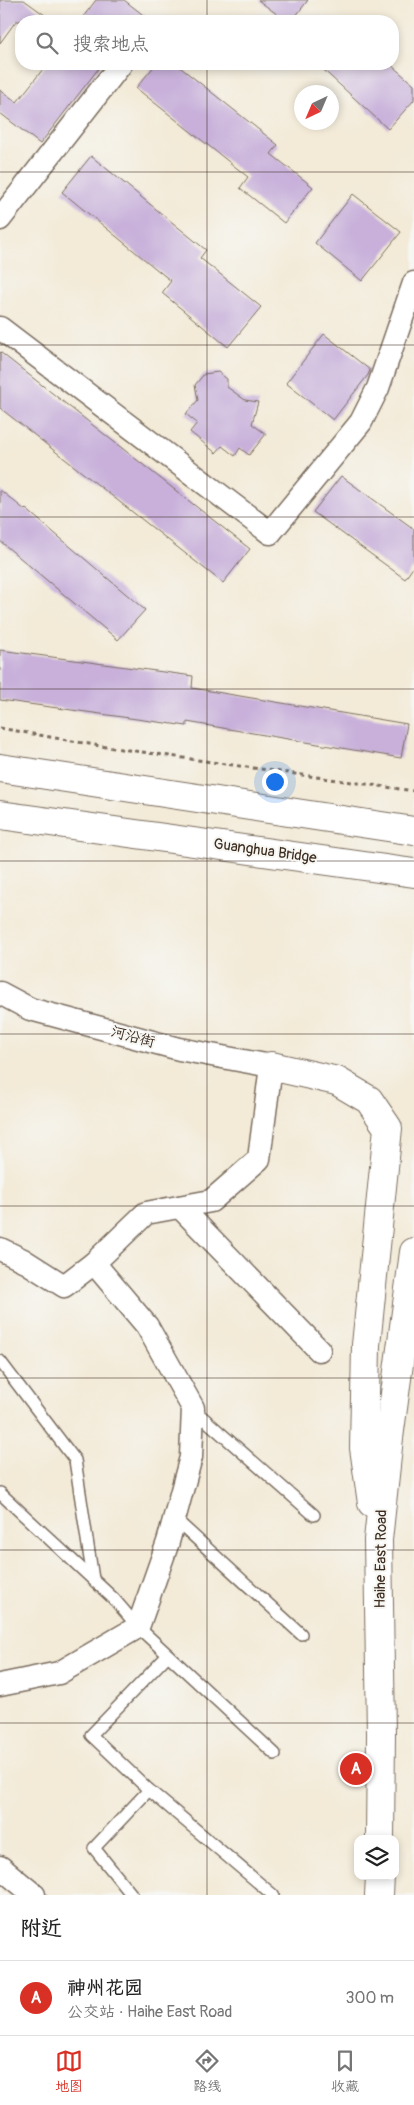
<!DOCTYPE html>
<html lang="zh">
<head>
<meta charset="utf-8">
<style>
	:root { --surface:#fff; --page:#f6f6f6; --text:#222; --muted:#767676; --line:#e0e0e0; --accent:#d93025 }
	body { margin:0; font-family:Pangolin,"LXGW WenKai TC",sans-serif; background:var(--page); color:var(--text) }
	.controls { position:absolute; right:15px; bottom:15px; display:grid; overflow:hidden; border-radius:10px; box-shadow:0 2px 8px #0003 }
	.controls button { width:45px; height:45px; display:grid; place-items:center; padding:0; border:0; border-bottom:1px solid var(--line); background:var(--surface); color:var(--text); font:25px sans-serif }
	.compass { position:absolute; left:294px; top:85px; width:45px; height:45px; border-radius:50%; background:var(--surface); box-shadow:0 2px 8px #0003; rotate:224deg }
	.you { position:absolute; left:274px; top:781px; width:18px; height:18px; margin:-12px; border:4px solid #fff; border-radius:50%; background:#1a73e8; box-shadow:0 0 0 8px #1a73e833 }
	.badge { display:grid; place-items:center; width:32px; height:32px; border-radius:50%; background:var(--accent); color:#fff; font-size:16px; font-weight:700 }
	.pin { position:absolute; translate:-50% -50%; border:2px solid #fff; box-shadow:0 1px 5px #0006 }
	.list { margin:0; padding:0; list-style:none }
	h2 { display:flex; justify-content:space-between; align-items:center; height:65px; margin:0; padding:0 20px; font-size:21px }
	h2 small { font-size:16px; font-weight:400; color:var(--muted) }
	.list li { display:grid; grid-template-columns:32px 1fr auto; gap:15px; align-items:center; box-sizing:border-box; height:75px; padding:0 20px; border-top:1px solid var(--line) }
	.list b { display:block; font-size:19px; white-space:nowrap }
	.list p { margin:0; font-size:16px; white-space:nowrap; color:var(--muted) }
	.list em { font-size:16px; font-style:normal; color:var(--muted) }
	.icon { flex:none; width:28px; height:28px; fill:none; stroke:currentColor; stroke-width:2; stroke-linecap:round; stroke-linejoin:round }
	.map { position:relative; flex:none; width:414px; height:1895px; overflow:hidden }
	.search { position:absolute; background:var(--surface); box-shadow:0 2px 8px #0003; left:15px; right:15px; top:15px; height:55px; display:flex; align-items:center; gap:12px; box-sizing:border-box; padding:0 18px; border-radius:20px; color:var(--muted); font-size:19px }
	.sheet { height:140px; background:var(--surface) }
	nav { display:flex; justify-content:space-around; align-items:center; box-sizing:border-box; height:70px; border-top:1px solid var(--line); background:var(--surface); font-size:14px; color:var(--muted) }
	nav a { display:grid; justify-items:center; gap:2px }
	nav .on { color:var(--accent) }
	.map>svg:first-child { display:block }
</style>
</head>
<body>
<div class="map">
<svg width="414" height="1895" viewBox="0 0 414 1895">
	<rect width="100%" height="100%" fill="#f6f6f2"/>
	<filter id="ink" filterUnits="userSpaceOnUse"><feTurbulence type="fractalNoise" baseFrequency=".02" numOctaves="2"/><feDisplacementMap in="SourceGraphic" scale="10" xChannelSelector="R" yChannelSelector="G"/><feConvolveMatrix kernelMatrix="1 2 1 2 8 2 1 2 1" color-interpolation-filters="sRGB"/></filter>
	<filter id="wash" filterUnits="userSpaceOnUse"><feTurbulence type="fractalNoise" baseFrequency=".0096" numOctaves="4" result="noise"/><feDisplacementMap in="SourceGraphic" scale="20" xChannelSelector="R" yChannelSelector="G"/><feGaussianBlur stdDeviation="1.12" result="paint"/><feColorMatrix in="noise" values="0 0 0 0 0 0 0 0 0 0 0 0 0 0 0 0 0 1.4 0 .05"/><feComposite in="paint" operator="in"/></filter>
	<g filter="url(#wash)">
		<rect width="100%" height="100%" fill="#f3ead7"/>
		<g id="blocks">
			<g fill="#c8b0da">
				<polygon points="0,0 24,0 53,21 16,21 0,43"/>
				<polygon points="96,0 124,0 151,21 80,21"/>
				<polygon points="258,0 308,0 292,21 286,21"/>
				<polygon points="47,64 102,64 40,144 0,113 0,90 17,102"/>
				<polygon points="156,64 176,64 278,145 271,154 313,187 284,223 240,188 248,177 136,88"/>
				<polygon points="317,64 390,64 414,85 414,100 388,129"/>
				<polygon points="91,156 206,250 200,258 261,307 228,347 162,293 171,281 62,192"/>
				<polygon points="353,194 401,232 362,281 315,243"/>
				<polygon points="324,334 370,370 368,375 333,420 286,383"/>
				<polygon points="0,352 250,549 223,583 0,408"/>
				<polygon points="218,372 227,379 227,387 245,400 258,402 252,424 266,434 249,455 240,448 235,456 222,446 216,453 190,432 197,423 186,414 198,400 195,385 204,374"/>
				<polygon points="341,476 414,529 414,566 405,579 313,512"/>
				<polygon points="0,490 25,510 26,509 145,610 118,640 0,541"/>
				<polygon points="0,650 193,676 192,688 407,724 401,758 187,722 187,726 0,700"/>
			</g>
		</g>
	</g>
	<g filter="url(#ink)">
		<use href="#blocks" fill-opacity="0" stroke="#7b6d5f" stroke-width="1"/>
		<g fill="none" stroke-linecap="round" stroke-linejoin="round">
			<g stroke="#7b6d5f" stroke-width="14">
				<g id="service">
					<polyline points="0,1361 75,1460 93,1579"/>
					<polyline points="193,1409 314,1515"/>
					<polyline points="0,1493 114,1599 138,1627 275,1754"/>
					<polyline points="175,1519 301,1634"/>
					<polyline points="149,1790 273,1895"/>
					<polyline points="132,1895 94,1848 149,1790 91,1735 168,1655"/>
				</g>
			</g>
			<g stroke="#7b6d5f" stroke-width="25">
				<g id="minor">
					<polyline points="0,219 121,64"/>
					<polyline points="0,328 270,533 361,422 378,388 414,283"/>
					<polyline points="0,993 30,1009 179,1049 271,1066 259,1159 211,1201 146,1213 94,1263 147,1326 193,1408 191,1457 168,1542 138,1627 59,1673 0,1685"/>
					<polyline points="180,1207 319,1350"/>
					<polyline points="0,1249 23,1260 64,1286 94,1263"/>
					<polyline points="0,1867 34,1895"/>
				</g>
			</g>
			<g stroke="#7b6d5f" stroke-width="30">
				<g id="secondary">
					<polyline points="271,1066 337,1081 369,1100 388,1128 366,1345 364,1448 372,1503"/>
					<polyline points="380,1839 381,1734 378,1540 389,1438 414,1252"/>
					<polyline points="379,1895 380,1876"/>
				</g>
			</g>
			<g stroke="#7b6d5f" stroke-width="30">
				<g id="trunk">
					<polyline points="0,768 414,831"/>
					<polyline points="0,815 414,873"/>
				</g>
			</g>
			<polyline stroke="#7b6d5f" stroke-width="3" stroke-dasharray="4 4" stroke-linecap="butt" points="0,728 100,746 414,791"/>
			<use href="#service" stroke="#fff" stroke-width="11"/>
			<use href="#minor" stroke="#fff" stroke-width="22"/>
			<use href="#secondary" stroke="#fff" stroke-width="28"/>
			<use href="#trunk" stroke="#fff" stroke-width="28"/>
		</g>
	</g>
	<path fill="none" stroke="#3b2a1e" stroke-width="1" stroke-opacity="0.55" d="M207,0v21M207,64v1831M0,172h414M0,345h414M0,517h414M0,689h414M0,861h414M0,1034h414M0,1206h414M0,1378h414M0,1550h414M0,1723h414"/>
	<g text-anchor="middle" dominant-baseline="central" stroke-width="4" stroke-linejoin="round" paint-order="stroke">
		<g font-size="15" fill="#3b2a1e" stroke="#f6f6f2">
			<text transform="translate(265 851) rotate(8)">Guanghua Bridge</text>
			<text transform="translate(133 1037) rotate(15)">河沿街</text>
			<text transform="translate(381 1559) rotate(-89)">Haihe East Road</text>
		</g>
	</g>
</svg>
<div class="controls">
<button><svg class="icon" aria-label="layers" viewBox="0 0 24 24"><path d="M12 4l9 5-9 5-9-5zM3 14l9 5 9-5"/></svg></button>
</div>
<svg class="compass" viewBox="-18 -18 36 36"><path d="M0-13l5 13h-10z" fill="#e53935"/><path d="M0 13l5-13h-10z" fill="#767676"/></svg>
<div class="you"></div>
<div class="pin badge" style="left:356px;top:1769px">A</div>
<div class="search"><svg class="icon" aria-label="search" viewBox="0 0 24 24"><circle cx="10" cy="10" r="6"/><path d="M15 15l6 6"/></svg>搜索地点</div>
</div>
<section class="sheet">
<h2>附近<small></small></h2>
<ul class="list">
<li><span class="badge">A</span><div><b>神州花园</b><p>公交站 · Haihe East Road</p></div><em>300 m</em></li>
</ul>
</section>
<nav>
<a class="on"><svg class="icon" aria-label="map" viewBox="0 0 24 24"><path d="M3 6l6-2 6 2 6-2v14l-6 2-6-2-6 2zM9 4v14M15 6v14"/></svg>地图</a>
<a><svg class="icon" aria-label="directions" viewBox="0 0 24 24"><path d="M12 3l9 9-9 9-9-9zM9 14v-3h6M13 9l2 2-2 2"/></svg>路线</a>
<a><svg class="icon" aria-label="saved" viewBox="0 0 24 24"><path d="M7 4h10v16l-5-4-5 4z"/></svg>收藏</a>
</nav>
</body>
</html>
